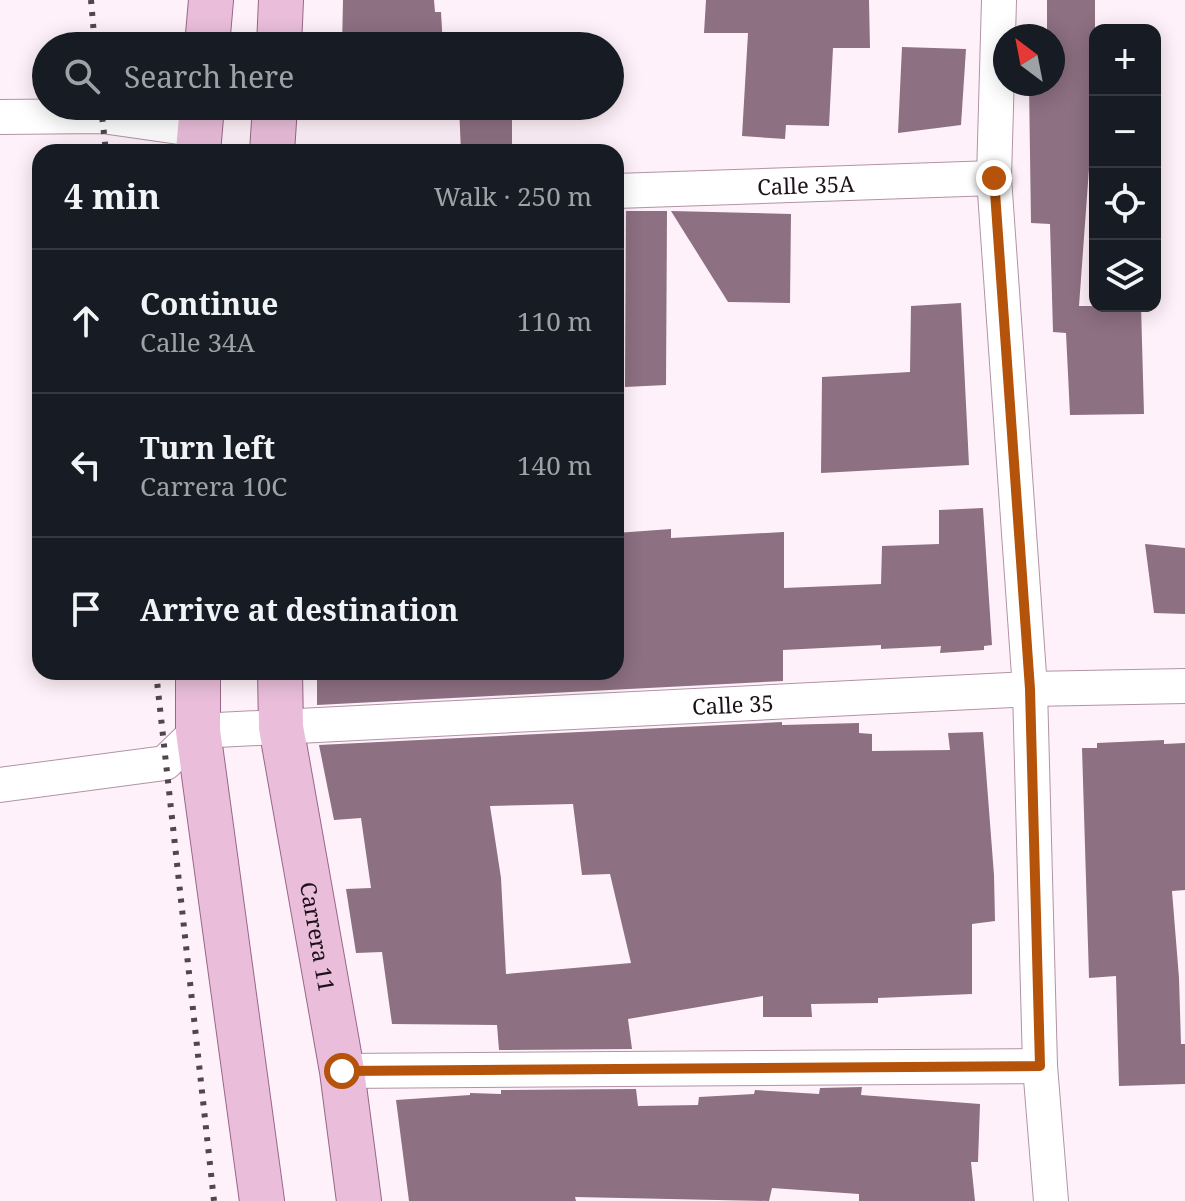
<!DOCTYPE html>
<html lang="en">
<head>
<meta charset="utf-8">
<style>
	:root { --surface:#171b24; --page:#20242c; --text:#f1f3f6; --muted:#9ea1a6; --line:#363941 }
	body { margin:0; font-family:"Noto Serif",serif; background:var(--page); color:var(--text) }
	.controls { position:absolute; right:24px; top:24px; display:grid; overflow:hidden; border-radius:16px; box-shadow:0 4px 20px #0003 }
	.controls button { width:72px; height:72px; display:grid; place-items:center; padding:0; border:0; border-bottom:2px solid var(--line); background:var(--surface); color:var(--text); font:40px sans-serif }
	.compass { position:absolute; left:993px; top:24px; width:72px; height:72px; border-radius:50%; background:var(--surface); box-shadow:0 4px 20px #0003; rotate:328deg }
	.stop { position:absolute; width:24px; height:24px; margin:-18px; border:6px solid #b45309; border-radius:50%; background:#fff }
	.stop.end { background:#b45309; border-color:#fff; box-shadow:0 2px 8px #0008 }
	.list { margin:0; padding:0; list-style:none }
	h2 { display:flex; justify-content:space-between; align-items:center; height:104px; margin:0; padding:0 32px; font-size:34px }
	h2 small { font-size:26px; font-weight:400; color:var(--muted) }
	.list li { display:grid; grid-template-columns:52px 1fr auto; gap:24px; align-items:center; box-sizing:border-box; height:144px; padding:0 32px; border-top:2px solid var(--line) }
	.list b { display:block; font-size:30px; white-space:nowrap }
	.list p { margin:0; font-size:26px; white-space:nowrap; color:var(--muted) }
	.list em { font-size:26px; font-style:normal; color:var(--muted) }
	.icon { flex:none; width:44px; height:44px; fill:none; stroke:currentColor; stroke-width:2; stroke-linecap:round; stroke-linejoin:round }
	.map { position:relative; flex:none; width:1185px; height:1201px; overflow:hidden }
	.search { position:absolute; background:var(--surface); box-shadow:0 4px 20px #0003; left:32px; top:32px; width:592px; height:88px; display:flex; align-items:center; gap:20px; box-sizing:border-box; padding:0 28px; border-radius:44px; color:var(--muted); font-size:30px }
	.panel { position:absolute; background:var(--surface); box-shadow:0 4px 20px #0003; left:32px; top:144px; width:592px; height:536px; border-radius:24px }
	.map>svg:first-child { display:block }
</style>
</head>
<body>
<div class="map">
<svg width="1185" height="1201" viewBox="0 0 1185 1201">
	<rect width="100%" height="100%" fill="#fff1f9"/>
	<g fill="#8d7082" fill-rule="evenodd">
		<polygon points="343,0 434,0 435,12 441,12 443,46 342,46"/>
		<polygon points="706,0 869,0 870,48 833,48 829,126 786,125 785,139 742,136 748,33 704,33"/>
		<polygon points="1047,0 1095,0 1095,87 1079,306 1141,306 1144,414 1070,415 1066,333 1053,332 1050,224 1031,223 1029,84 1053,84 1053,36 1047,36"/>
		<polygon points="902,47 966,49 961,125 898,133"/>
		<polygon points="459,106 512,106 512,151 461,152"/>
		<polygon points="626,211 667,211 666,385 625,387"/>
		<polygon points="671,211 791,214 790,303 728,302"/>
		<polygon points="961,303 969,465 821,473 822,377 910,372 911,306"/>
		<polygon points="983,508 992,645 984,646 984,650 940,653 941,646 881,649 881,645 783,650 783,681 317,705 317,672 616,672 616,533 671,529 671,538 784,532 784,588 881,584 882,546 939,544 939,510"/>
		<polygon points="1145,544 1185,548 1185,614 1154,613"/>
		<path d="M782,722v3l77,-2v10l13,1v17l78,-1 -2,-17 35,-1 11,143 1,46 -23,3v70l-94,4v5l-67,1 1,13h-49v-21l-135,23 4,30 -133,1 -2,-25 -105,-1 -10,-72 -26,1 -10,-64 25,-1 -10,-70 -27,2 -15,-75zM573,804l9,71 28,-1 21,89 -125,11 -5,-96 -11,-72z"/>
		<polygon points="1164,740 1164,744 1185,743 1185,890 1172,891 1179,978 1181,1044 1185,1044 1185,1084 1119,1086 1116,976 1089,978 1082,748 1097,748 1097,743"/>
		<polygon points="862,1087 861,1095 980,1104 978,1162 971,1162 975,1201 859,1201 859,1194 772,1188 769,1201 575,1197 576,1201 409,1201 396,1100 470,1095 470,1093 501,1094 501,1090 636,1089 638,1106 698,1105 699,1097 754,1094 755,1090 819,1094 820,1088"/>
	</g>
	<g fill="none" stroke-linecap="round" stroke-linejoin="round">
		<g stroke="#b193a6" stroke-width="36">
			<g id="minor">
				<polyline points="999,0 994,178 1030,689 1040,1066 1051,1201"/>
				<polyline points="0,117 102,116 200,130"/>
				<path id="s1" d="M616,191l378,-13"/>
				<path id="s2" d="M0,785l165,-22 33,-32 832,-42 155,-3"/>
				<polyline points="342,1071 1040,1066"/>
			</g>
		</g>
		<g stroke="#996687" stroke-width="46">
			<g id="primary">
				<polyline points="207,46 211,0"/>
				<polyline points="279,46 281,0"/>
				<polyline points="198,152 202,106"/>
				<polyline points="272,152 275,106"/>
				<polyline points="198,672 198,731 262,1201"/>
				<path id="s3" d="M280,672l1,55 61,344 17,130"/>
			</g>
		</g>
		<use href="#minor" stroke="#fff" stroke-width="34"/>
		<use href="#primary" stroke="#eabedb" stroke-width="44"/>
		<g stroke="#51464d" stroke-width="6" stroke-dasharray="4 8" stroke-linecap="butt">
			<polyline points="91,0 95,46"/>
			<polyline points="101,106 106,152"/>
			<polyline points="156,672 214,1201"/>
		</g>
	</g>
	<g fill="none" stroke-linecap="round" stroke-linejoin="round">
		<polyline stroke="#b45309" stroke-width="10" points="342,1071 1040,1066 1030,689 994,178"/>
	</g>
	<g text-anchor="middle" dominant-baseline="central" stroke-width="6" stroke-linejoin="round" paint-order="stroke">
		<g font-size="22" fill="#1c1118" stroke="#fff1f9">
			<text stroke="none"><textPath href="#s1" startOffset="190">Calle 35A</textPath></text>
			<text stroke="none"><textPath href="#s2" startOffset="748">Calle 35</textPath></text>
			<text stroke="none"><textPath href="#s3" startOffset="268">Carrera 11</textPath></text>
		</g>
	</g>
</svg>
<div class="controls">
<button>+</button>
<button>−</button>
<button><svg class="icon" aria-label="locate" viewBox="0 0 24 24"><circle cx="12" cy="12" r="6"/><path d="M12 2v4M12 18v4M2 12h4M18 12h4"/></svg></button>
<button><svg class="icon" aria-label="layers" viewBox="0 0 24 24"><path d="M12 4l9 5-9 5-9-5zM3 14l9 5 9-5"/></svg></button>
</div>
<svg class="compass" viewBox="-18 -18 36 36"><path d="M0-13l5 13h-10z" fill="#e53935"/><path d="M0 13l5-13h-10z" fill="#9ea1a6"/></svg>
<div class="stop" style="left:342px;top:1071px"></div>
<div class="stop end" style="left:994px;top:178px"></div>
<div class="search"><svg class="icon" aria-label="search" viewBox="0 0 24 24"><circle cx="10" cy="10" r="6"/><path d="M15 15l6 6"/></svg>Search here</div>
<section class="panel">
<h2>4 min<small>Walk · 250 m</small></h2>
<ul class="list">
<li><svg class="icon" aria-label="ahead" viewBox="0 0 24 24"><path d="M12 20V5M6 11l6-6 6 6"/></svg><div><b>Continue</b><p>Calle 34A</p></div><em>110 m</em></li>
<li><svg class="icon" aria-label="left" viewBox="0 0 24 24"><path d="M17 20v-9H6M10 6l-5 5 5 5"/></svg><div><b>Turn left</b><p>Carrera 10C</p></div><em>140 m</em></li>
<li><svg class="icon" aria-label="arrive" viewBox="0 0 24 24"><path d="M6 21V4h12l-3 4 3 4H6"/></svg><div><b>Arrive at destination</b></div></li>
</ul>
</section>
</div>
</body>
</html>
